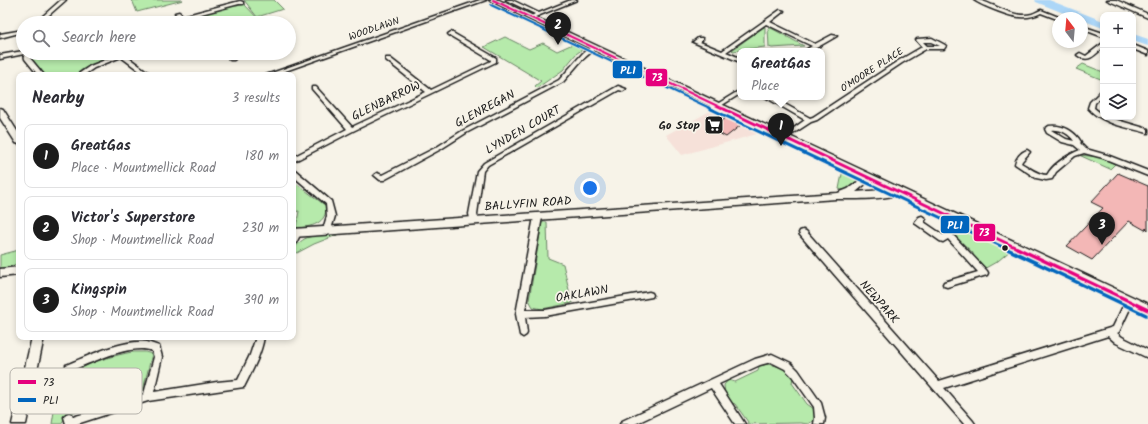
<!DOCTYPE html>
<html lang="en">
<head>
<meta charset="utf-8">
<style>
	:root { --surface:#fff; --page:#f7f7f7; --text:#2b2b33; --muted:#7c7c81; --line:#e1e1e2; --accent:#1c1c1c }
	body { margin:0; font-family:Kalam,sans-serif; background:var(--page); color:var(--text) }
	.controls { position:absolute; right:12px; top:12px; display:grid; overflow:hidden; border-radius:8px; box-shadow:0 2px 6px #0003 }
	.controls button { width:36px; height:36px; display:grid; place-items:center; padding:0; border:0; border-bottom:1px solid var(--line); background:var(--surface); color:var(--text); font:20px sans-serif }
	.compass { position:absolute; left:1052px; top:12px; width:36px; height:36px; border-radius:50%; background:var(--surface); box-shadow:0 2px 6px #0003; rotate:344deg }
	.you { position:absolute; left:590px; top:188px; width:14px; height:14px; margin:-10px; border:3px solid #fff; border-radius:50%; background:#1a73e8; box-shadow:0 0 0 6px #1a73e833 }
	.badge { display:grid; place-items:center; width:26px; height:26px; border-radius:50%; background:var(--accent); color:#fff; font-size:13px; font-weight:700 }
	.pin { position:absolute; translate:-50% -33px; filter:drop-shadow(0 1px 2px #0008) }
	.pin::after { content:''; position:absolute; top:21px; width:14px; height:12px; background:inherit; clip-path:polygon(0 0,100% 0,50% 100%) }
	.popup { position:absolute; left:737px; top:48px; width:88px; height:52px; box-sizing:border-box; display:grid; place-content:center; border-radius:8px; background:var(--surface); filter:drop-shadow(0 1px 3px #0005); font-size:13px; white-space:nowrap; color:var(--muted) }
	.popup b { font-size:15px; color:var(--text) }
	.popup::after { content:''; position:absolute; left:50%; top:100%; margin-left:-8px; border:8px solid transparent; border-top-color:var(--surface) }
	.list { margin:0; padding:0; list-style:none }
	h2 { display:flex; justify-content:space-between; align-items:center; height:52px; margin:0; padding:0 16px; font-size:17px }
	h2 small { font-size:13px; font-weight:400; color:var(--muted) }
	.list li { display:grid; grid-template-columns:26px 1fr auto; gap:12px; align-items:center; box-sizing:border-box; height:64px; margin:0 8px 8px; padding:0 8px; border:1px solid var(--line); border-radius:8px }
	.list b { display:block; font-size:15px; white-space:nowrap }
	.list p { margin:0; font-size:13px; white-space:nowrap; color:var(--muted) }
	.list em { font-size:13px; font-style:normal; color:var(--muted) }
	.icon { flex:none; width:22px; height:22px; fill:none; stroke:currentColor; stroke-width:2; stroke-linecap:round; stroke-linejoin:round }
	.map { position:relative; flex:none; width:1148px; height:424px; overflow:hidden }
	.search { position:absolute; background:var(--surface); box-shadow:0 2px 6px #0003; left:16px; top:16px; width:280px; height:44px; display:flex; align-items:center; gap:10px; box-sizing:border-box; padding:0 14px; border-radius:22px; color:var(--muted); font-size:15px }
	.panel { position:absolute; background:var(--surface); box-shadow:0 2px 6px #0003; left:16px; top:72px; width:280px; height:268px; border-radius:8px }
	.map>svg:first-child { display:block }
</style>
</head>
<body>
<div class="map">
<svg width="1148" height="424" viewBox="0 0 1148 424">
	<rect width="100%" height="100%" fill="#f7f3e8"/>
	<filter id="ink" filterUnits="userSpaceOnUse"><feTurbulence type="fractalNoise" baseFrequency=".025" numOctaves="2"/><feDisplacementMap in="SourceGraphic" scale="8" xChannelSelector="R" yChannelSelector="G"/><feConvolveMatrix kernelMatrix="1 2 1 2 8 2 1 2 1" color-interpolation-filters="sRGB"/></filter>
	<g filter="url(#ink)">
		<polygon fill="#f6e1d9" points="714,109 764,132 682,155 666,135"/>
		<g fill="#b6eaab" stroke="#698364">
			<polygon points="132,0 183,0 137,12"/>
			<polygon points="244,0 274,0 283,9 257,17"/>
			<polygon points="244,4 262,23 192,23 188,20 193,16 231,5 237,6"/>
			<polygon points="764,27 765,27 765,47 733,51 732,50"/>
			<polygon points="768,28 771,28 804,46 772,48 769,47"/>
			<polygon points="505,37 529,49 543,43 557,51 575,43 582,47 583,49 576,54 563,70 537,88 535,86 541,81 484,47"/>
			<polygon points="35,53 113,53 113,54 107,59 83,69 75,75 44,75 30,57"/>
			<polygon points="1083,64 1103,72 1103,80 1076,69"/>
			<polygon points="1079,155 1100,157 1115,164 1110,169"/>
			<path d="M847,172l10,8c-3,6 -11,12 -18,9l3,-15z"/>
			<path d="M297,184l29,22c1,18 -15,21 -30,22l3,-17 -6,1v-26z"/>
			<polygon points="542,222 547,222 548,258 563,264 572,303 542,309 533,307 529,300"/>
			<polygon points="965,230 1011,250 998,261 982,270 969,256 973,255 973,253 955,236"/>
			<path d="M331,235h6l-23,9 -17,9 -4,-2c10,-17 21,-15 38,-16z"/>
			<polygon points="19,250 19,263 9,267 0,268 0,255"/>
			<path d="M132,352h13l7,2 -9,36 -10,7 -31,11 -8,2 -7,-3c-11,4 -20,6 -26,17h-9l6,-38 14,-4c2,-5 3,-8 6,-11 12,-10 39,-16 54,-19z"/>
			<path d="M768,364c11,2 18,5 25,13l-1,6 15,21 7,5 2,6 -3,6 -5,3 -8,-1 -53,1 1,-2 -13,-18 -6,-2 -4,-6 -1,-11 4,-5 7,2 23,-11 1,-5z"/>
		</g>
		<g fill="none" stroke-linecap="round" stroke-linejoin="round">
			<g fill="#acd6f7" fill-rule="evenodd">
				<polygon points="1035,0 1049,0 1103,21 1103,28 1082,20 1082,18 1076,18 1036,2"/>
				<polygon points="1133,34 1148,39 1148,46 1133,41"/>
			</g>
		</g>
		<g fill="#f3b7b6" stroke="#1c1c1c">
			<polygon points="726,118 741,125 726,137 717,132 721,129 716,126"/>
			<polygon points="1118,173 1148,186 1148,230 1146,228 1145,230 1129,221 1092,260 1067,246 1103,208 1091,202"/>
		</g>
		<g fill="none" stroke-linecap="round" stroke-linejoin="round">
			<g stroke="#1c1c1c" stroke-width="3">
				<g id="street">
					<polygon points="61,0 66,0 40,23 35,23"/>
					<polygon points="480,0 486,0 274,75 266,75"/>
					<polygon points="506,0 512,0 539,13 571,0 577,0 530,19 528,18 535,14"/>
					<path d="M974,0c7,0 12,2 18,5 12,5 27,13 40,9 3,-1 6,-3 9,-4l20,8 -4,1 -16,-6c-17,9 -34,2 -51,-5 -5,-2 -12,-5 -16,-8z"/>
					<polygon points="240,1 243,2 243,4 239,4 186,18 191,23 186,23 175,13 179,12 183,16"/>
					<polygon points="780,10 784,11 770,22 815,44 832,35 837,36 811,51 804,51 812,46 766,24 726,52 740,58 740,62 693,42 698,38 702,38 703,39 700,42 722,51"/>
					<polygon points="1082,26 1103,33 1103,37 1082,29"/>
					<polygon points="23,30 23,32 0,38 0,34"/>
					<polygon points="451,32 496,58 496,62 353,131 293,162 293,157 347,129 312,89 312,87 316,87 352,127 426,92 386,60 386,58 390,58 431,90 491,61 491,60 449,35 448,34"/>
					<path d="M932,38l13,7 1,1 -2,3h-18l-24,14 -85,57 -6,2 -26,17h-4l-1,-1 25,-18 -40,-23h7l38,21 3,-1 85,-56 24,-14 -6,-7 1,-1zM923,42h8l9,4h-13z"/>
					<path d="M1103,43v5c-9,7 -14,16 -26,7l3,-2 6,3z"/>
					<polygon points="594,45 596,46 596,48 582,60 563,82 466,133 441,149 384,180 380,180 374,175 377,173 382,175 437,147 462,131 559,80 583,53"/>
					<polygon points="1133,45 1148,51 1148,55 1133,49"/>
					<polygon points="23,51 23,53 29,53 30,58 44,75 38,75 25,59 24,54 0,59 0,55"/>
					<polygon points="116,53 129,53 125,55 152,75 145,75 121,57 94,68 84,75 77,75 90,66 118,55"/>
					<polygon points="223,53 229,53 235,59 234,60 230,60"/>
					<polygon points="618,86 626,89 623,91 619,90 488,165 483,171 477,214 478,221 477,223 471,223 469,214 477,171 484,163"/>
					<polygon points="740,90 740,94 719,107 715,107 714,106"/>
					<path d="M1103,90v5l-8,8 -1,5 9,7v2h4l41,12v4c-20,-6 -45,-8 -60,-25l2,-6 11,-11z"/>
					<path d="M1049,126c13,-2 26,5 32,16l-1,1 6,6 21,6 41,16v5l-45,-18 -19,-5 -9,3 -19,16 -4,7 -6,1 -10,-2 -21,-14c1,-6 6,-12 12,-14l3,2 -8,9 -1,2c9,5 17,12 26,12 6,-11 21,-20 33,-25l-6,-5 -12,-3 -15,-9 -2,-4zM1051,130c10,-1 18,4 23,11l-8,-2z"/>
					<polygon points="293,170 295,170 331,201 335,216 332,226 333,230 332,232 326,232 324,226 327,216 326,204 293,176"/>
					<polygon points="538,214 542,217 525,310 545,310 649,292 652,293 653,295 652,297 545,316 525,317 527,333 526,335 523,337 520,335 516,314 534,217"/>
					<path d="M922,216l4,3 -2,3 19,13 8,-7 6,-9h6l1,2c-4,5 -7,10 -11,14l34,36 1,2 -1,2 -40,12 -3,-1 -1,-2 1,-2 34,-10 -30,-33 -5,3 -3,-1 -24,-17 -1,-2 4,-5z"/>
					<polygon points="297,230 300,231 301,233 296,243 293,244 293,234 294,231"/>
					<polygon points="803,230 806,231 939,381 1113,327 1126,300 1129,299 1132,300 1133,302 1119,332 1117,333 1122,337 1148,350 1148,358 1116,343 1108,336 944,388 973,421 975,424 964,424 800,235 799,233 800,231"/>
					<path d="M256,337h8c-3,18 -12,34 -20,50l-96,14 -71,23h-11l-2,-7 2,-3 3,-1 3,1 1,3 71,-23 10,-37 -2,-6c-19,-8 -60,11 -79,19l-2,11 -3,1 -3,-1 -1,-3 2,-13c22,-9 57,-26 81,-23 4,1 8,3 12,4l3,11 -8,35 63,-10 21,-2 12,-25z"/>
					<polygon points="772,354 791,363 798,370 821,403 825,418 824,424 814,424 815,418 814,407 792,376 785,369 771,362 760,365 719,384 745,424 735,424 711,388 635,424 620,424 622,421 755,359"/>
				</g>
			</g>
			<g stroke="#1c1c1c" stroke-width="3">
				<g id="secondary">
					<polygon points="1107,0 1116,0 1148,14 1148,18"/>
					<polygon points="0,108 3,109 19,134 19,144 16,143 0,118"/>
					<path d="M867,175l5,3 -2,2 -14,12 41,-3 5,3c-6,8 -54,7 -66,7l-543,38v-8l545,-36 10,-4z"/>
					<polygon points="19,267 19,275 0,277 0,269"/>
					<polygon points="32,337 44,337 26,424 12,424"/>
				</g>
			</g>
			<g stroke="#1c1c1c" stroke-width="3">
				<polygon id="primary" points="489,0 499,0 1148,304 1148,316"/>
			</g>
			<use href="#street" fill="#f7f3e8" fill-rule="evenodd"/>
			<use href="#secondary" fill="#f7f3e8" fill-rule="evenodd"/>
			<use href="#primary" fill="#f7f3e8" fill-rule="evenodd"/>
			<g stroke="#f7f3e8" stroke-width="4">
				<polyline id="bus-1-far2" points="493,0 726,110"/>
			</g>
			<g stroke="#f7f3e8" stroke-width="6">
				<polyline id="bus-1-far1" points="724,109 1019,249"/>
			</g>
			<g stroke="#f7f3e8" stroke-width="6">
				<polyline id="bus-1" points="1017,248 1148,310"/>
			</g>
			<g stroke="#f7f3e8" stroke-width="4">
				<polyline id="bus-2-far2" points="491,5 714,110"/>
			</g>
			<g stroke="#f7f3e8" stroke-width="6">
				<polyline id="bus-2-far1" points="711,109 1007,249"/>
			</g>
			<g stroke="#f7f3e8" stroke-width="6">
				<polyline id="bus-2" points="1005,248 1146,315"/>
			</g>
			<use href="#bus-1-far2" stroke="#e5007d" stroke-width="2"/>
			<use href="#bus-1-far1" stroke="#e5007d" stroke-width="3"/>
			<use href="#bus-1" stroke="#e5007d" stroke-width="3.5"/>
			<use href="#bus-2-far2" stroke="#0065bd" stroke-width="2"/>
			<use href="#bus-2-far1" stroke="#0065bd" stroke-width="3"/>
			<use href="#bus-2" stroke="#0065bd" stroke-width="3.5"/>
		</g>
	</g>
	<defs>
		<g id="supermarket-square" transform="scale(1)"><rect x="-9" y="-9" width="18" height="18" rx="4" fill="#1c1c1c" stroke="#f7f3e8"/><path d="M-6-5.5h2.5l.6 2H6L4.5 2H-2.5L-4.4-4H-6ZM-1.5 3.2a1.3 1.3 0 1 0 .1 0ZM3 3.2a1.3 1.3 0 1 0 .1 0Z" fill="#fff"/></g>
	</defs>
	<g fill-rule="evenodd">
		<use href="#supermarket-square" x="714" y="125"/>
	</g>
	<circle fill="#1c1c1c" stroke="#f7f3e8" stroke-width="1.5" cx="1005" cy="248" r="3.5"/>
	<g text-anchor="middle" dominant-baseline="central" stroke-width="3.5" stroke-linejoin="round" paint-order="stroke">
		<g font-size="10" fill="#1c1c1c" stroke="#f7f3e8">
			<text transform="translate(374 29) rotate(-19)">WOODLAWN</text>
			<text transform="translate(872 70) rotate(-33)">O'MOORE PLACE</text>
		</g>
		<g font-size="12" fill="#1c1c1c" stroke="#f7f3e8">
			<text transform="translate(386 101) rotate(-26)">GLENBARROW</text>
			<text transform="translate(485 109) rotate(-28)">GLENREGAN</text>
			<text transform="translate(523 130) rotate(-30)">LYNDEN COURT</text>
			<text transform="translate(528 204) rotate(-4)">BALLYFIN ROAD</text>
			<text transform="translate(582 294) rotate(-10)">OAKLAWN</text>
			<text transform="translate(879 302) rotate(49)">NEWPARK</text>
		</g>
		<g font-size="12" font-weight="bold" fill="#1c1c1c" stroke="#f7f3e8" text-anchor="end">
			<text x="700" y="125">Go Stop</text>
		</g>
	</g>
	<rect x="10" y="368" width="132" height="46" rx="6" fill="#f7f3e8" stroke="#b5b2ab" stroke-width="1"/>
	<rect x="18" y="380" width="18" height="4" fill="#e5007d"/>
	<rect x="18" y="398" width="18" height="4" fill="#0065bd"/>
	<g font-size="11" fill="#1c1c1c">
		<text x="43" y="386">73</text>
		<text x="43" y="404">PL1</text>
	</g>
	<g stroke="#f7f3e8" stroke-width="1.5">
		<rect x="612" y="60" width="31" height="19" rx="4" fill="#0065bd"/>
		<rect x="645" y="68" width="23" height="19" rx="4" fill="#e5007d"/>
		<rect x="940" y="215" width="30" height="19" rx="4" fill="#0065bd"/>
		<rect x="973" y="223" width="23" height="19" rx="4" fill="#e5007d"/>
	</g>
	<g font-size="11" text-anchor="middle" font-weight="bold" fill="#fff">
		<text x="628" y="74">PL1</text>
		<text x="657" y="81">73</text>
		<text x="955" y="229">PL1</text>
		<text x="984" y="236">73</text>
	</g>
</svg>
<div class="controls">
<button>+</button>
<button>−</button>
<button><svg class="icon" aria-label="layers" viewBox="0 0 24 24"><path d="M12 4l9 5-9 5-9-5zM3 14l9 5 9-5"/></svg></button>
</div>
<svg class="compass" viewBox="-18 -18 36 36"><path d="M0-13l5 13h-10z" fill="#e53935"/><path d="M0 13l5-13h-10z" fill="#7c7c81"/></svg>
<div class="you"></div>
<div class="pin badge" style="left:781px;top:146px">1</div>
<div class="popup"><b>GreatGas</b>Place</div>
<div class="pin badge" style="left:558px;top:45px">2</div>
<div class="pin badge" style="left:1102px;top:245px">3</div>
<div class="search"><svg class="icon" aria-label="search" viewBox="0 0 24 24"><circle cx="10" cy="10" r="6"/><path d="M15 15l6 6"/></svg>Search here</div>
<section class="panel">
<h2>Nearby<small>3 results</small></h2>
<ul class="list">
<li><span class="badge">1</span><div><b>GreatGas</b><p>Place · Mountmellick Road</p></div><em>180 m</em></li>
<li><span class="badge">2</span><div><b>Victor's Superstore</b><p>Shop · Mountmellick Road</p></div><em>230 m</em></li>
<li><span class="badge">3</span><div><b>Kingspin</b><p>Shop · Mountmellick Road</p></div><em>390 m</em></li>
</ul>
</section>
</div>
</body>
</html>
